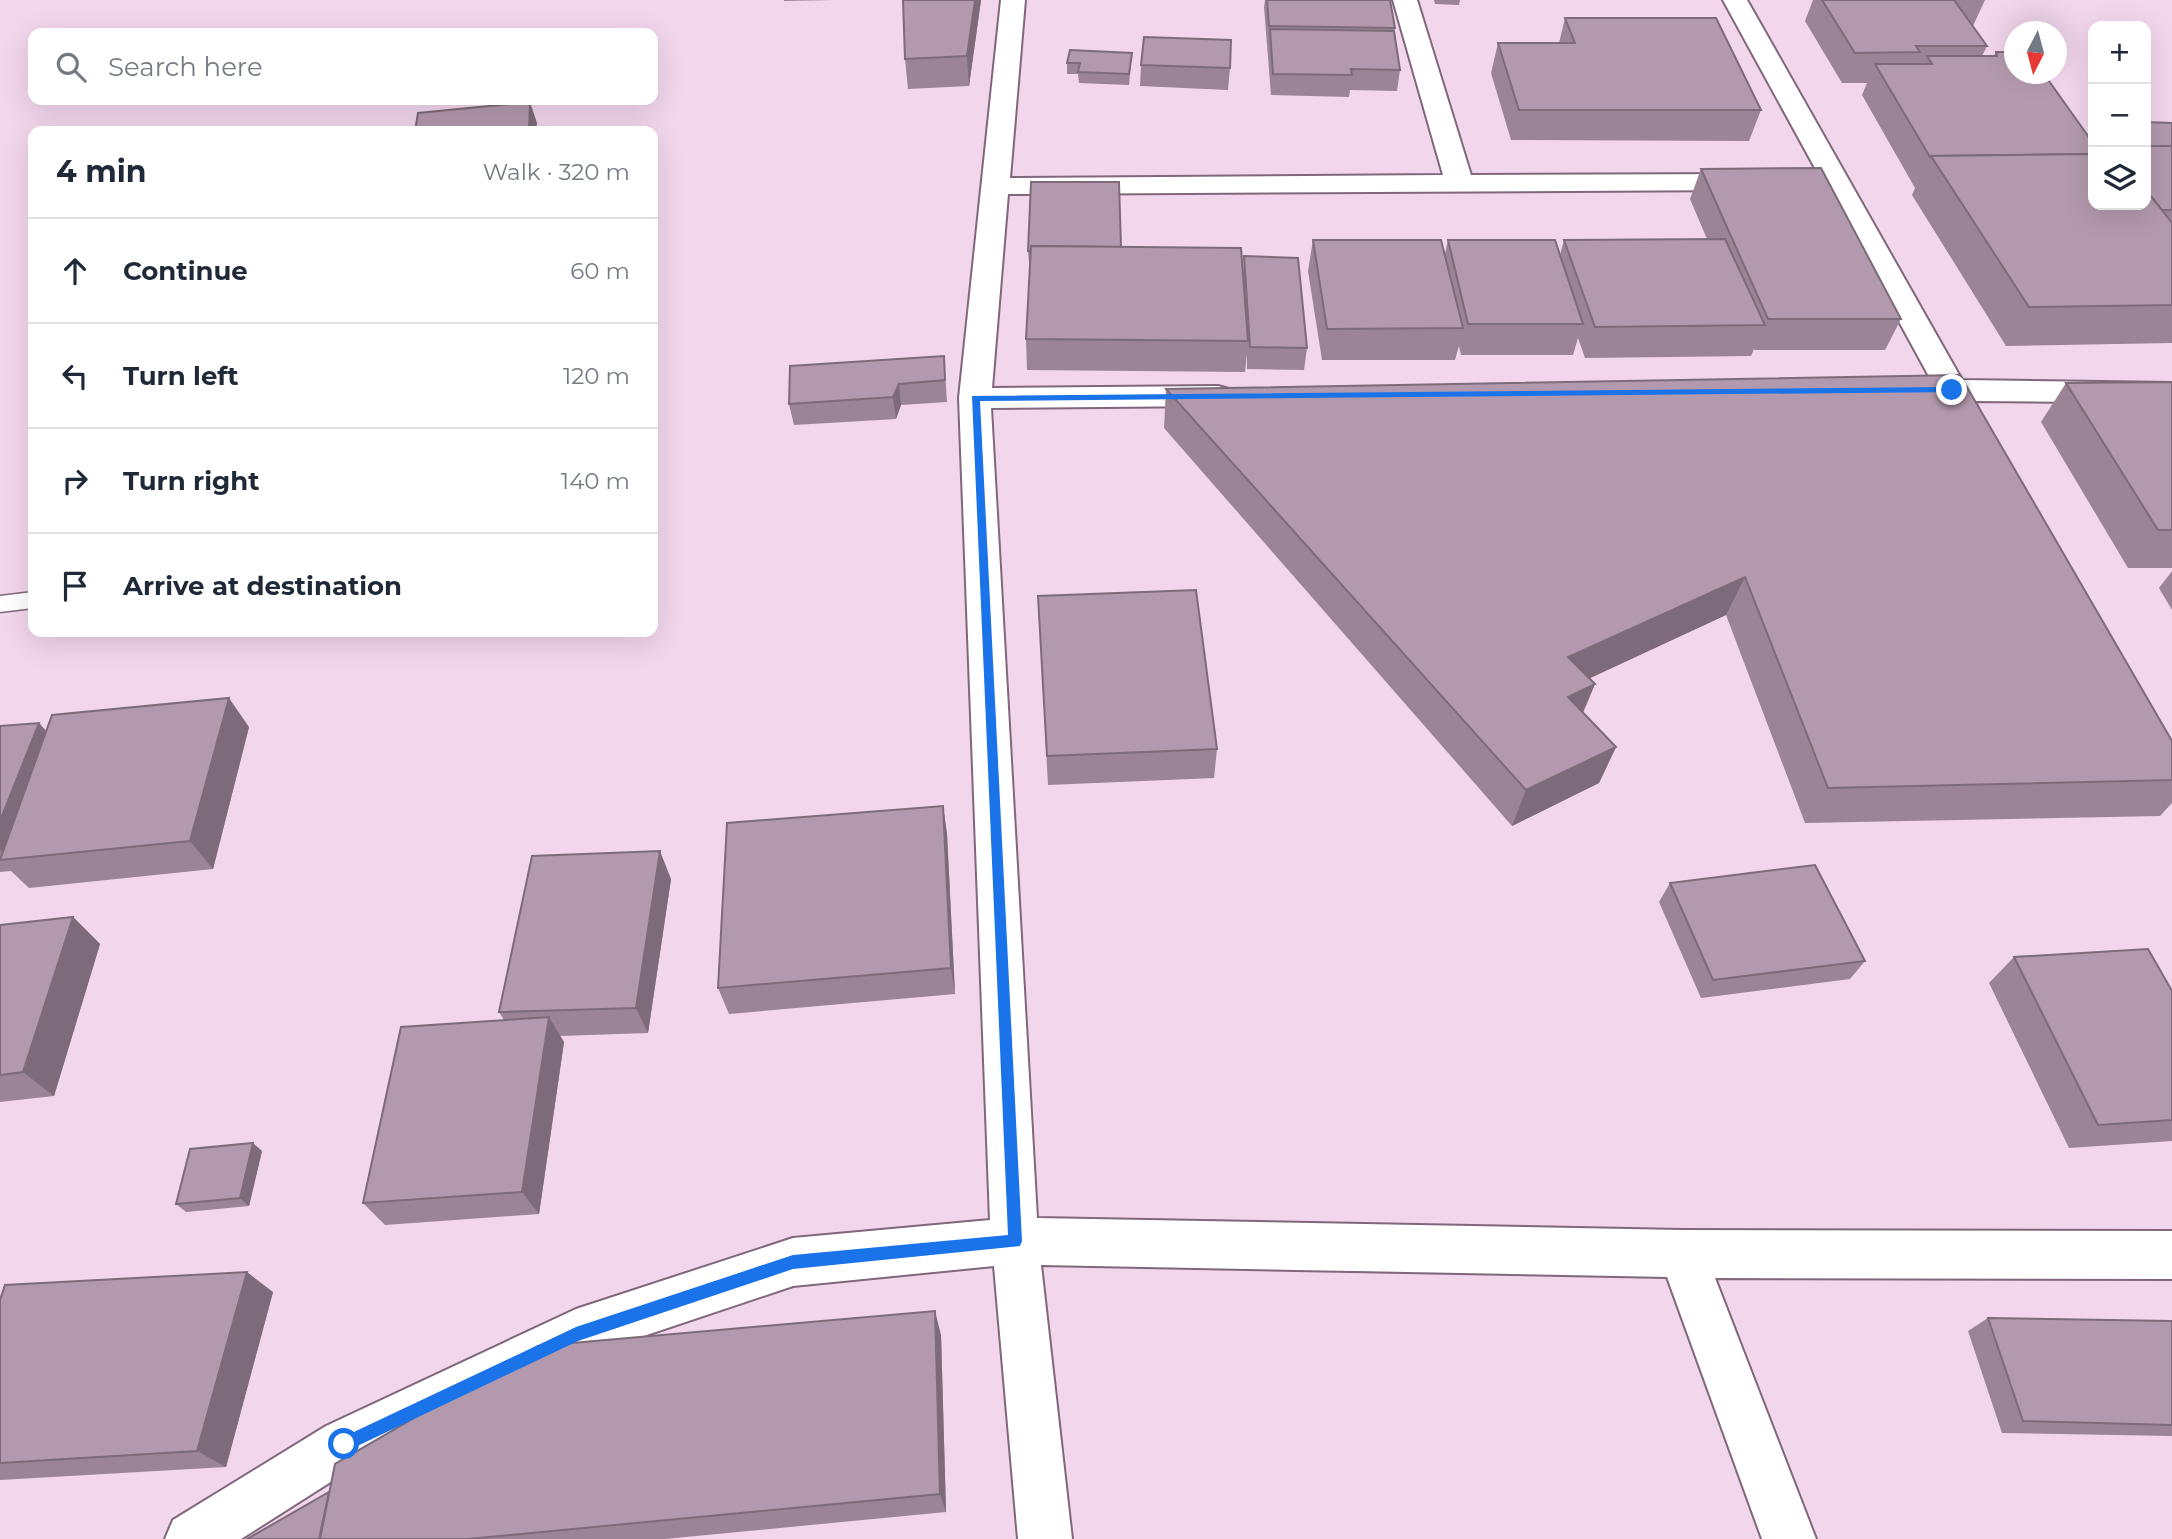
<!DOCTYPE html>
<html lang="en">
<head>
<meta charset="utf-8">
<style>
	:root { --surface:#fff; --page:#f2f2f3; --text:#1f2937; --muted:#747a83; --line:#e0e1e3 }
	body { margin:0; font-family:Montserrat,sans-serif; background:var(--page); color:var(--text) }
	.controls { position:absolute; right:21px; top:21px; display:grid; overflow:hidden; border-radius:14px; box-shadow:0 7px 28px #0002 }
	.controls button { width:63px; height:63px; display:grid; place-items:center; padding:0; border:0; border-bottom:2px solid var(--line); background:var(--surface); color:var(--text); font:35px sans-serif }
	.compass { position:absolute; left:2004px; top:21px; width:63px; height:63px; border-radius:50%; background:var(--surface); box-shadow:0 7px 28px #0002; rotate:186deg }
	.stop { position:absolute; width:21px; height:21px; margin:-16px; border:5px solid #1a73e8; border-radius:50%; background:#fff }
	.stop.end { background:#1a73e8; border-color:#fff; box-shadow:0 2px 7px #0008 }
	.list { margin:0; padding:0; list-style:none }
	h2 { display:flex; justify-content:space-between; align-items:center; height:91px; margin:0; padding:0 28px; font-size:30px }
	h2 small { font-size:23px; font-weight:400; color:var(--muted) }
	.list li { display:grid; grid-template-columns:46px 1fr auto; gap:21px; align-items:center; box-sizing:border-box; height:105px; padding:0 28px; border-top:2px solid var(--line) }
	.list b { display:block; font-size:26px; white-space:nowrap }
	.list em { font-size:23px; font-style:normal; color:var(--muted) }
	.icon { flex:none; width:38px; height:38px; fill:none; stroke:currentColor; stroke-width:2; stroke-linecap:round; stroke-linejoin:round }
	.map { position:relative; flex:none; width:2172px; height:1539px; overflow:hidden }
	.search { position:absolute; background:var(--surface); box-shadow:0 7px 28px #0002; left:28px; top:28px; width:630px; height:77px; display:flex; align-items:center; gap:18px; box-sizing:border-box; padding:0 24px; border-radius:14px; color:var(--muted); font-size:26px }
	.panel { position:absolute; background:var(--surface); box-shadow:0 7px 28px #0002; left:28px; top:126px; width:630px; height:511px; border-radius:14px }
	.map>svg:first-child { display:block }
</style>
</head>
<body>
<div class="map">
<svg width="2172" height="1539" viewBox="0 0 2172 1539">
	<rect width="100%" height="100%" fill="#f2d6ec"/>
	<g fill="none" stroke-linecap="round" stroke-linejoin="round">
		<g stroke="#80677b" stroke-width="3">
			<polygon id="service" points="33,592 33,608 0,612 0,596"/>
		</g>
		<g stroke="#80677b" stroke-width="4">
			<g id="minor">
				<polygon points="1001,0 1025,0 1010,178 1443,175 1393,0 1417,0 1471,175 1747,174 1757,176 1761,182 1757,188 1747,190 1008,194 992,388 1218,386 1229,389 1234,396 1229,403 1218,406 991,408 1037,1218 1682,1230 2172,1231 2172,1279 1715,1278 1816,1539 1762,1539 1667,1277 1041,1265 1072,1539 1018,1539 994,1266 793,1286 584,1356 362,1462 241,1539 165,1539 173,1520 326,1426 576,1309 793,1238 990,1220 959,398"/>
				<polygon points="1723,0 1747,0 1962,380 2172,383 2172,403 1974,401 1978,408 1973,415 1962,418 1951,415 1942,400 1904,397 1899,390 1904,383 1931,380"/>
			</g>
		</g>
		<use href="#service" fill="#fff" fill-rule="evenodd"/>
		<use href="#minor" fill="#fff" fill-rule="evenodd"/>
	</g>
	<g fill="#9a8495">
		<polygon points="784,0 834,0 784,1"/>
		<polygon points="903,0 981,0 969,86 908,89 905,59"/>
		<polygon points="1265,0 1390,0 1395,28 1394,34 1400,70 1397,91 1350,90 1349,97 1271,95 1264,7"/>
		<polygon points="1434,0 1460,0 1459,5 1435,4"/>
		<polygon points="1813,0 1985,0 1973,26 1987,46 1982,56 1994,56 1996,52 2093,205 2146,205 2146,122 2172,123 2172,343 2006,346 1912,195 1915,188 1862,95 1867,83 1842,83 1805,21"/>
		<polygon points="1565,18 1761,110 1749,141 1511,140 1491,73 1498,43 1559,43"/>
		<polygon points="1132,53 1129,85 1079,83 1078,74 1067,74 1067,63"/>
		<polygon points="1141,65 1230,68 1228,90 1140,86"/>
		<polygon points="1701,169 1901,319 1885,350 1755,350 1754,349 1751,356 1585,358 1578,338 1573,355 1461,355 1459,346 1455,360 1322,360 1308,271 1313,240 1445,254 1448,240 1560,255 1564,240 1707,239 1690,199"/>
		<polygon points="1121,247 1243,272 1244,256 1307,348 1304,370 1247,369 1247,354 1245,372 1027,370 1026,339 1030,272 1028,251"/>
		<polygon points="944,356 947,402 901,405 896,419 794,425 789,404"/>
		<polygon points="1960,375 2172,741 2172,803 2160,816 1805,823 1726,615 1589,678 1595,684 1583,713 1616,747 1599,783 1512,826 1164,428 1166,389"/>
		<polygon points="2172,382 2172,568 2128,568 2041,422 2066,383"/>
		<polygon points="2172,571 2172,610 2159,588"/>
		<polygon points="1038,596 1217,749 1214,778 1048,785"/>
		<polygon points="39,723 46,731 249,727 213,869 29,888 11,871 0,872 0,726"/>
		<polygon points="943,806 947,834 955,994 729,1014 718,988"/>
		<polygon points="671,879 648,1033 560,1036 564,1042 539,1214 385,1225 363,1203 504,1020 499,1012"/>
		<polygon points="1670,883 1865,961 1850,979 1701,998 1659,902"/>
		<polygon points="73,917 100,944 54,1096 0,1102 0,925"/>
		<polygon points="2014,957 2172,991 2172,1141 2069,1148 1989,983"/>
		<polygon points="262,1151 249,1206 186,1212 176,1204"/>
		<polygon points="273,1292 226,1467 0,1480 0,1300"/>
		<polygon points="1988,1318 2172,1321 2172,1436 2002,1433 1968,1331"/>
		<polygon points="941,1335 946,1512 665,1539 247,1539"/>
	</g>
	<g fill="#7d6b79">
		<polygon points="975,0 981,0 969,86 967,56"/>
		<polygon points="530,102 537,123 536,131 529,131"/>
		<polygon points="899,384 901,405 896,419 893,397"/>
		<polygon points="1745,577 1726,615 1554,695 1568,657"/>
		<polygon points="1595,684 1579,721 1568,697"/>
		<polygon points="229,698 249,727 213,869 190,841"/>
		<polygon points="39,723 64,752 9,859 0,850 0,821"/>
		<polygon points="1616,747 1599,783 1512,826 1526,790"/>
		<polygon points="943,806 947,834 955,994 951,968"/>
		<polygon points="660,851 671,879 648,1033 636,1008"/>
		<polygon points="73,917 100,944 54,1096 23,1072"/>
		<polygon points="549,1017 564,1042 539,1214 522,1192"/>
		<polygon points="253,1143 262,1151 249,1206 240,1198"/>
		<polygon points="247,1272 273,1292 226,1467 197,1451"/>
		<polygon points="935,1311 941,1335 946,1512 940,1494"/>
	</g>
	<g fill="#b399ad" stroke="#7d6b79" stroke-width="2">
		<polygon points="903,0 975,0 967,56 905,59"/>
		<polygon points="1267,0 1390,0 1395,28 1269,26"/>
		<polygon points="1822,0 1954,0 1987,46 1916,46 1920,52 1855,53"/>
		<polygon points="1565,18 1716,18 1761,110 1519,110 1498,43 1575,43"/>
		<polygon points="1270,29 1394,31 1400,70 1351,69 1352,75 1273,74"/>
		<polygon points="1144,37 1231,40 1230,68 1141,65"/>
		<polygon points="1070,50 1132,53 1129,74 1078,72 1080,63 1067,63"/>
		<polygon points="1996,52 2014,52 2014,74 2044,74 2093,143 2093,154 1931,156 1932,157 1930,157 1875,64 1932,64 1927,56 1997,56"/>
		<polygon points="530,102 529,131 415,131 418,113"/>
		<polygon points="2146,122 2172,123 2172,146 2149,146 2146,141"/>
		<polygon points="2146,146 2172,146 2172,210 2162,210 2146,190"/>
		<polygon points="2093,154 2093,205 2146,205 2146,190 2172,223 2172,305 2029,307 1931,156"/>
		<polygon points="1821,168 1901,319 1768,319 1701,169"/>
		<polygon points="1031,182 1119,182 1121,247 1031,246 1031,251 1028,251"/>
		<polygon points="1725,239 1765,325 1595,327 1564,240"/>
		<polygon points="1313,240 1441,240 1463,328 1327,329"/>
		<polygon points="1448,240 1555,240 1583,324 1468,324"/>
		<polygon points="1031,246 1241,248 1248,341 1026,339"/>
		<polygon points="1244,256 1298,258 1307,348 1250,347"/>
		<polygon points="944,356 945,380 899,384 893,397 789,404 790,366"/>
		<polygon points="1960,375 2172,741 2172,780 1828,788 1745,577 1568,657 1595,684 1568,697 1616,747 1526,790 1166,389"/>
		<polygon points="2172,382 2172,530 2158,530 2066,383"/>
		<polygon points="1196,590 1217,749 1047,756 1038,596"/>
		<polygon points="229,698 190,841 0,860 52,715"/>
		<polygon points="39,723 0,821 0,726"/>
		<polygon points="943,806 951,968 718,988 727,823"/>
		<polygon points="660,851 636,1008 499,1012 532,856"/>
		<polygon points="1815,865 1865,961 1713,980 1670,883"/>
		<polygon points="73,917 23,1072 0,1075 0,925"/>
		<polygon points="2148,949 2172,991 2172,1120 2098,1125 2014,957"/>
		<polygon points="549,1017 522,1192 363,1203 401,1027"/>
		<polygon points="253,1143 240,1198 176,1204 190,1149"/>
		<polygon points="247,1272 197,1451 0,1463 0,1300 5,1285"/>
		<polygon points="935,1311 940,1494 468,1539 320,1539 335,1464 538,1346"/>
		<polygon points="1988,1318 2172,1321 2172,1425 2023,1421"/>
		<polygon points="329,1492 319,1539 247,1539"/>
	</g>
	<polygon fill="#1a73e8" points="1952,387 1957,390 1956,392 980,401 1022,1241 1020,1246 793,1269 578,1341 349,1450 344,1452 339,1450 336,1444 339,1439 576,1327 793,1255 1008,1235 972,396"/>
</svg>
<div class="controls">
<button>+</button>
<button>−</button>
<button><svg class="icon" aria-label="layers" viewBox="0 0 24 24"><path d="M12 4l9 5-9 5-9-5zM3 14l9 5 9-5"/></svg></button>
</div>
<svg class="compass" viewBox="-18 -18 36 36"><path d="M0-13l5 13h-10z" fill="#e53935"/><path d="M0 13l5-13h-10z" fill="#747a83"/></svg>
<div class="stop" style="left:344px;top:1444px"></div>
<div class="stop end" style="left:1952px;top:390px"></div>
<div class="search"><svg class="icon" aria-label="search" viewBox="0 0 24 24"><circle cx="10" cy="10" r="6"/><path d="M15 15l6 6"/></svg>Search here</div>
<section class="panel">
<h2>4 min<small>Walk · 320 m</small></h2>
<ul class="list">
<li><svg class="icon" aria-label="ahead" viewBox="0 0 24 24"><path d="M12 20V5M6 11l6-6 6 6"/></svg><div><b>Continue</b></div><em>60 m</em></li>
<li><svg class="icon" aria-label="left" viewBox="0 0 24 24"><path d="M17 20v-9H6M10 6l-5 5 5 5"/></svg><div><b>Turn left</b></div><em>120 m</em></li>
<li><svg class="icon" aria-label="right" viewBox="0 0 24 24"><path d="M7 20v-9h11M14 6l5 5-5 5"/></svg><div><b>Turn right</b></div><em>140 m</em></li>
<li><svg class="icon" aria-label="arrive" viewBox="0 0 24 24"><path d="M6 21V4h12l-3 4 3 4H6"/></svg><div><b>Arrive at destination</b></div></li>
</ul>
</section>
</div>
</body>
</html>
